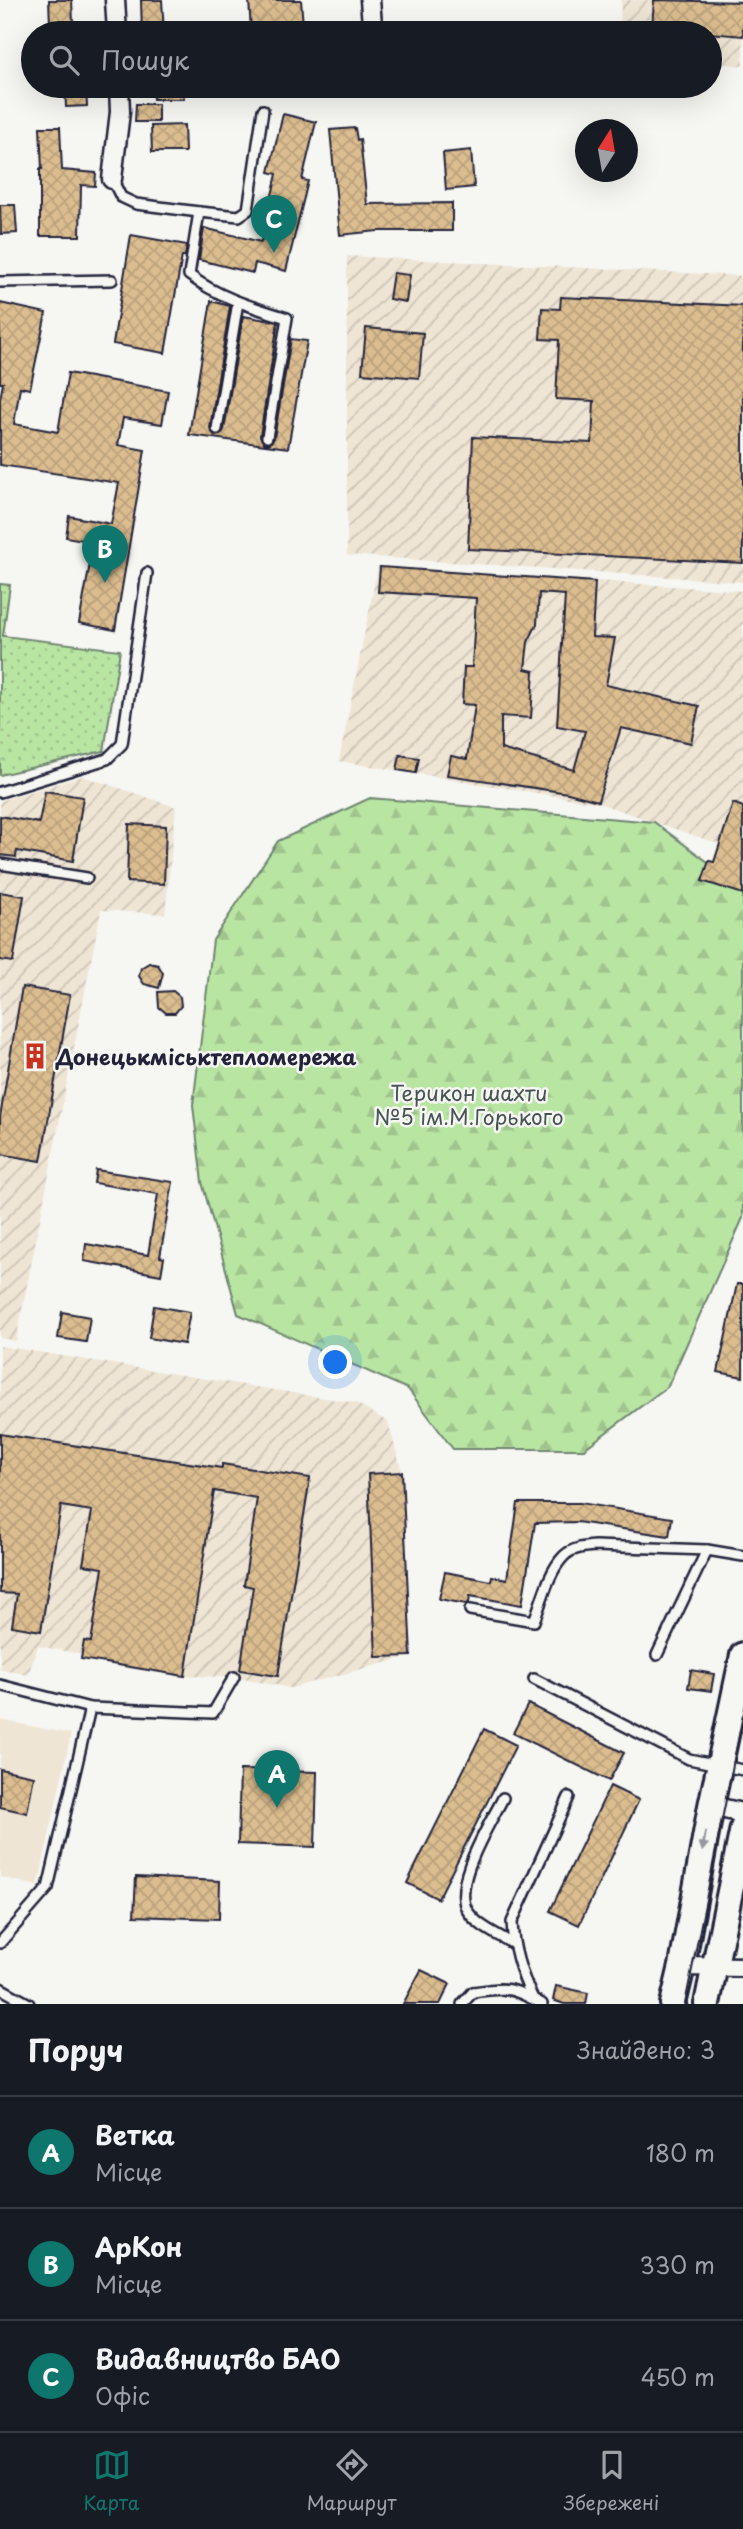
<!DOCTYPE html>
<html lang="uk">
<head>
<meta charset="utf-8">
<style>
	:root { --surface:#171b24; --page:#20242c; --text:#f1f3f6; --muted:#9ea1a6; --line:#363941; --accent:#0f766e }
	body { margin:0; font-family:"Playpen Sans",sans-serif; background:var(--page); color:var(--text) }
	.compass { position:absolute; left:575px; top:119px; width:63px; height:63px; border-radius:50%; background:var(--surface); box-shadow:0 7px 28px #0002; rotate:11deg }
	.you { position:absolute; left:336px; top:1363px; width:24px; height:24px; margin:-18px; border:5px solid #fff; border-radius:50%; background:#1a73e8; box-shadow:0 0 0 10px #1a73e833 }
	.badge { display:grid; place-items:center; width:46px; height:46px; border-radius:50%; background:var(--accent); color:#fff; font-size:23px; font-weight:700 }
	.pin { position:absolute; translate:-50% -58px; filter:drop-shadow(0 2px 4px #0008) }
	.pin::after { content:''; position:absolute; top:37px; width:24px; height:21px; background:inherit; clip-path:polygon(0 0,100% 0,50% 100%) }
	.list { margin:0; padding:0; list-style:none }
	h2 { display:flex; justify-content:space-between; align-items:center; height:91px; margin:0; padding:0 28px; font-size:30px }
	h2 small { font-size:23px; font-weight:400; color:var(--muted) }
	.list li { display:grid; grid-template-columns:46px 1fr auto; gap:21px; align-items:center; box-sizing:border-box; height:112px; padding:0 28px; border-top:2px solid var(--line) }
	.list b { display:block; font-size:26px; white-space:nowrap }
	.list p { margin:0; font-size:23px; white-space:nowrap; color:var(--muted) }
	.list em { font-size:23px; font-style:normal; color:var(--muted) }
	.icon { flex:none; width:38px; height:38px; fill:none; stroke:currentColor; stroke-width:2; stroke-linecap:round; stroke-linejoin:round }
	.map { position:relative; flex:none; width:743px; height:2004px; overflow:hidden }
	.search { position:absolute; background:var(--surface); box-shadow:0 7px 28px #0002; left:21px; right:21px; top:21px; height:77px; display:flex; align-items:center; gap:18px; box-sizing:border-box; padding:0 24px; border-radius:38px; color:var(--muted); font-size:26px }
	.sheet { height:427px; background:var(--surface) }
	nav { display:flex; justify-content:space-around; align-items:center; box-sizing:border-box; height:98px; border-top:2px solid var(--line); background:var(--surface); font-size:19px; color:var(--muted) }
	nav a { display:grid; justify-items:center; gap:4px }
	nav .on { color:var(--accent) }
	.map>svg:first-child { display:block }
</style>
</head>
<body>
<div class="map">
<svg width="743" height="2004" viewBox="0 0 743 2004">
	<defs>
		<pattern id="industrial-furrows" width="10" height="10" patternUnits="userSpaceOnUse" patternTransform="scale(1.75)"><rect width="10" height="10" fill="#eee5d4"/><path d="M-1 1l2-2M0 10L10 0M9 11l2-2" fill="none" stroke="#ccc4b7"/></pattern>
		<pattern id="green-dots" width="8" height="8" patternUnits="userSpaceOnUse" patternTransform="scale(1.75)"><rect width="8" height="8" fill="#b9e5a3"/><path d="M2 2h.1M6 6h.1" fill="none" stroke="#9fc48d" stroke-width="1.8" stroke-linecap="round"/></pattern>
		<pattern id="forest-firs" width="22" height="20" patternUnits="userSpaceOnUse" patternTransform="scale(1.75)"><rect width="22" height="20" fill="#b9e5a3"/><path d="M5 1l3.5 6h-7zM16 11l3.5 6h-7z" fill="#9fc48d"/></pattern>
		<pattern id="building-cross-hatch" width="8" height="8" patternUnits="userSpaceOnUse" patternTransform="scale(1.75)"><rect width="8" height="8" fill="#dbbd8f"/><path d="M0 0l8 8M0 8l8-8" fill="none" stroke="#bca27c"/></pattern>
	</defs>
	<rect width="100%" height="100%" fill="#f6f6f2"/>
	<filter id="ink" filterUnits="userSpaceOnUse"><feTurbulence type="fractalNoise" baseFrequency=".0143" numOctaves="2"/><feDisplacementMap in="SourceGraphic" scale="14" xChannelSelector="R" yChannelSelector="G"/><feConvolveMatrix kernelMatrix="1 2 1 2 8 2 1 2 1" color-interpolation-filters="sRGB"/></filter>
	<g filter="url(#ink)">
		<polygon fill="#eee5d4" points="0,1720 71,1734 38,1886 0,1877"/>
		<g fill="url(#industrial-furrows)">
			<polygon points="621,0 743,0 743,66 710,62 710,33 620,33"/>
			<polygon points="347,256 743,276 743,582 347,555"/>
			<polygon points="378,566 743,591 743,852 598,803 339,761"/>
			<polygon points="83,776 176,807 165,914 101,910 16,1341 0,1338 0,801"/>
			<polygon points="0,1346 356,1403 388,1422 402,1472 411,1656 290,1688 234,1677 185,1676 81,1659 81,1654 38,1646 28,1675 0,1669"/>
		</g>
		<polygon fill="url(#green-dots)" stroke="#6e846f" stroke-width="2" points="0,584 10,585 3,636 120,650 104,751 0,775"/>
		<polygon fill="url(#forest-firs)" stroke="#6e846f" stroke-width="2" points="370,798 654,822 743,888 743,1218 668,1386 584,1449 453,1449 408,1389 238,1314 202,1182 193,1105 213,940 278,841"/>
		<g fill="url(#building-cross-hatch)" stroke="#22223b" stroke-width="2" fill-rule="evenodd">
			<polygon points="49,0 72,0 73,22 50,24"/>
			<polygon points="141,0 162,0 164,33 142,33"/>
			<polygon points="249,0 301,0 303,26 251,30"/>
			<polygon points="654,0 743,2 743,36 652,28"/>
			<polygon points="86,86 87,106 66,107 65,87"/>
			<polygon points="152,86 183,86 184,99 153,99"/>
			<polygon points="136,104 158,104 158,122 135,122"/>
			<polygon points="283,114 316,122 302,180 308,181 286,271 255,263 253,273 199,260 204,228 261,242 277,174 269,172"/>
			<polygon points="184,125 185,152 152,152 151,126"/>
			<polygon points="40,127 60,127 62,170 96,173 95,186 81,185 80,236 40,236 40,169 42,169"/>
			<polygon points="355,128 357,140 360,139 367,204 452,203 452,231 378,231 340,235 330,130"/>
			<polygon points="471,150 474,187 446,190 443,153"/>
			<polygon points="0,205 15,205 17,233 1,234"/>
			<polygon points="131,235 187,245 185,256 182,256 165,353 113,344"/>
			<polygon points="393,273 410,275 406,302 389,299"/>
			<polygon points="561,297 743,306 743,563 468,549 473,437 592,443 594,401 556,399 559,340 540,339 542,308 560,309"/>
			<polygon points="211,301 230,306 210,428 215,436 220,435 224,430 243,316 278,322 260,436 265,444 270,443 274,438 291,339 307,341 288,448 189,435"/>
			<polygon points="0,303 46,313 30,389 20,387 14,424 58,432 68,373 168,391 162,424 123,418 118,445 145,450 115,630 79,623 94,542 66,537 69,516 111,524 119,483 0,465 0,399 3,383 0,383"/>
			<polygon points="366,328 423,333 419,378 362,373"/>
			<path d="M380,567l215,15 -3,55 23,1 -9,47 93,21 -8,37 -70,-15 -23,73 -30,-8 -121,-18 4,-19 16,3 8,-54 -13,-1 2,-37h8l4,-69 -98,-6zM539,593l26,2 -8,131 28,5 -11,39 -73,-21v-33l30,2 3,-47 -9,-2 3,-27 9,-18z"/>
			<polygon points="400,755 419,758 416,773 397,770"/>
			<polygon points="45,791 83,797 73,861 17,851 16,857 0,855 0,816 39,823"/>
			<polygon points="733,803 743,807 743,894 702,881 709,861 714,862"/>
			<polygon points="129,824 166,826 164,884 127,882"/>
			<polygon points="0,892 24,896 13,962 0,960"/>
			<polygon points="149,963 158,965 163,973 159,988 144,984 139,976 141,968"/>
			<polygon points="22,987 70,995 41,1161 0,1154 0,1117"/>
			<polygon points="173,991 180,997 181,1006 175,1013 166,1013 159,1007 158,992"/>
			<polygon points="96,1170 173,1182 160,1257 164,1258 161,1275 84,1261 86,1244 148,1255 158,1194 94,1183"/>
			<polygon points="737,1284 743,1284 743,1377 718,1372"/>
			<polygon points="154,1306 190,1312 184,1344 149,1338"/>
			<polygon points="62,1312 90,1317 86,1342 58,1338"/>
			<polygon points="0,1434 222,1468 222,1464 310,1478 278,1676 240,1670 253,1587 244,1585 257,1498 214,1491 185,1676 81,1659 84,1641 91,1642 103,1568 83,1565 92,1511 61,1506 41,1631 12,1626 17,1594 0,1593"/>
			<polygon points="402,1472 411,1656 376,1657 368,1474"/>
			<polygon points="518,1503 580,1503 672,1518 669,1536 577,1522 535,1523 522,1605 470,1596 469,1603 466,1604 439,1599 445,1572 491,1581 492,1576 507,1579"/>
			<polygon points="691,1670 714,1674 711,1691 688,1688"/>
			<polygon points="528,1704 624,1753 609,1781 513,1733"/>
			<polygon points="484,1729 516,1745 438,1899 407,1883"/>
			<polygon points="0,1769 34,1776 27,1813 0,1807"/>
			<polygon points="240,1770 317,1772 315,1847 238,1844"/>
			<polygon points="610,1786 639,1800 579,1925 550,1911"/>
			<polygon points="136,1877 220,1881 219,1919 134,1916"/>
			<polygon points="421,1970 450,1984 440,2004 403,2004"/>
			<polygon points="556,1986 588,1993 586,2004 564,2004 553,2000"/>
		</g>
		<g fill="none" stroke-linecap="round" stroke-linejoin="round">
			<g stroke="#22223b" stroke-width="14">
				<g id="service">
					<path d="M112,179l9,18 15,7 63,8 -10,63c29,22 63,32 98,43l-20,119"/>
					<polyline points="199,212 239,216 248,210 263,110"/>
					<polyline points="0,282 112,280"/>
					<polyline points="217,429 238,302"/>
					<polyline points="0,792 107,759 122,744 147,573"/>
					<polyline points="0,864 87,878"/>
					<path d="M470,1610l64,11c8,-19 14,-49 30,-65 8,-8 20,-9 31,-10l112,4"/>
					<polyline points="657,1655 707,1550 743,1556"/>
					<polyline points="534,1679 689,1759 743,1770"/>
					<polyline points="0,1685 90,1708 213,1713 234,1677"/>
					<path d="M503,1798c-13,26 -54,89 -34,115 10,14 30,22 44,31"/>
					<polyline points="0,1943 48,1888 90,1708"/>
					<polyline points="0,1988 29,2004"/>
					<path d="M533,1999c-12,-25 -20,-49 -21,-77l57,-125"/>
					<path d="M462,2004l11,-12c34,-5 39,-5 69,12"/>
				</g>
			</g>
			<g stroke="#22223b" stroke-width="23">
				<g id="minor">
					<polyline points="115,0 117,33"/>
					<polyline points="370,0 372,24"/>
					<polyline points="112,179 120,112 119,86"/>
					<polyline points="711,1806 743,1813"/>
					<polyline points="682,1966 743,1967"/>
				</g>
			</g>
			<g stroke="#22223b" stroke-width="30">
				<g id="secondary">
					<polyline points="673,2004 682,1966 711,1806 743,1655"/>
					<polyline points="707,2004 743,1828"/>
				</g>
			</g>
			<use href="#service" stroke="#f6f6f2" stroke-width="9"/>
			<use href="#minor" stroke="#f6f6f2" stroke-width="18"/>
			<use href="#secondary" stroke="#f6f6f2" stroke-width="24"/>
			<polyline stroke="#22223b" stroke-width="2" points="685,2004 743,1715"/>
		</g>
		<defs><path id="oneway-solid" d="M-6-.8H1V-3.2L6.5 0L1 3.2V.8H-6Z" transform="scale(1.75)"/></defs>
		<use fill="#9797a0" href="#oneway-solid" transform="translate(704 1841) rotate(100)"/>
	</g>
	<defs>
		<g id="building-bare" transform="scale(2.1)"><path d="M-4-6H4V6H1V3H-1V6H-4ZM-2.5-4.3h1.7v1.8h-1.7ZM.8-4.3h1.7v1.8H.8ZM-2.5-1h1.7V.8h-1.7ZM.8-1h1.7V.8H.8Z" fill="#c8321e" stroke="#f6f6f2" stroke-width="2.5" paint-order="stroke"/></g>
	</defs>
	<g fill-rule="evenodd">
		<use href="#building-bare" x="35" y="1056"/>
	</g>
	<g text-anchor="middle" dominant-baseline="central" stroke-width="5" stroke-linejoin="round" paint-order="stroke">
		<g font-size="21" font-weight="bold" fill="#22223b" stroke="#f6f6f2" text-anchor="start">
			<text x="56" y="1056">Донецькміськтепломережа</text>
		</g>
		<g font-size="21" fill="#485355" stroke="#f6f6f2">
			<text x="469" y="1092">Терикон шахти<tspan x="469" dy="24">№5 ім.М.Горького</tspan></text>
		</g>
	</g>
</svg>
<svg class="compass" viewBox="-18 -18 36 36"><path d="M0-13l5 13h-10z" fill="#e53935"/><path d="M0 13l5-13h-10z" fill="#9ea1a6"/></svg>
<div class="you"></div>
<div class="pin badge" style="left:277px;top:1808px">A</div>
<div class="pin badge" style="left:105px;top:583px">B</div>
<div class="pin badge" style="left:274px;top:253px">C</div>
<div class="search"><svg class="icon" aria-label="search" viewBox="0 0 24 24"><circle cx="10" cy="10" r="6"/><path d="M15 15l6 6"/></svg>Пошук</div>
</div>
<section class="sheet">
<h2>Поруч<small>Знайдено: 3</small></h2>
<ul class="list">
<li><span class="badge">A</span><div><b>Ветка</b><p>Місце</p></div><em>180 m</em></li>
<li><span class="badge">B</span><div><b>АрКон</b><p>Місце</p></div><em>330 m</em></li>
<li><span class="badge">C</span><div><b>Видавництво БАО</b><p>Офіс</p></div><em>450 m</em></li>
</ul>
</section>
<nav>
<a class="on"><svg class="icon" aria-label="map" viewBox="0 0 24 24"><path d="M3 6l6-2 6 2 6-2v14l-6 2-6-2-6 2zM9 4v14M15 6v14"/></svg>Карта</a>
<a><svg class="icon" aria-label="directions" viewBox="0 0 24 24"><path d="M12 3l9 9-9 9-9-9zM9 14v-3h6M13 9l2 2-2 2"/></svg>Маршрут</a>
<a><svg class="icon" aria-label="saved" viewBox="0 0 24 24"><path d="M7 4h10v16l-5-4-5 4z"/></svg>Збережені</a>
</nav>
</body>
</html>
